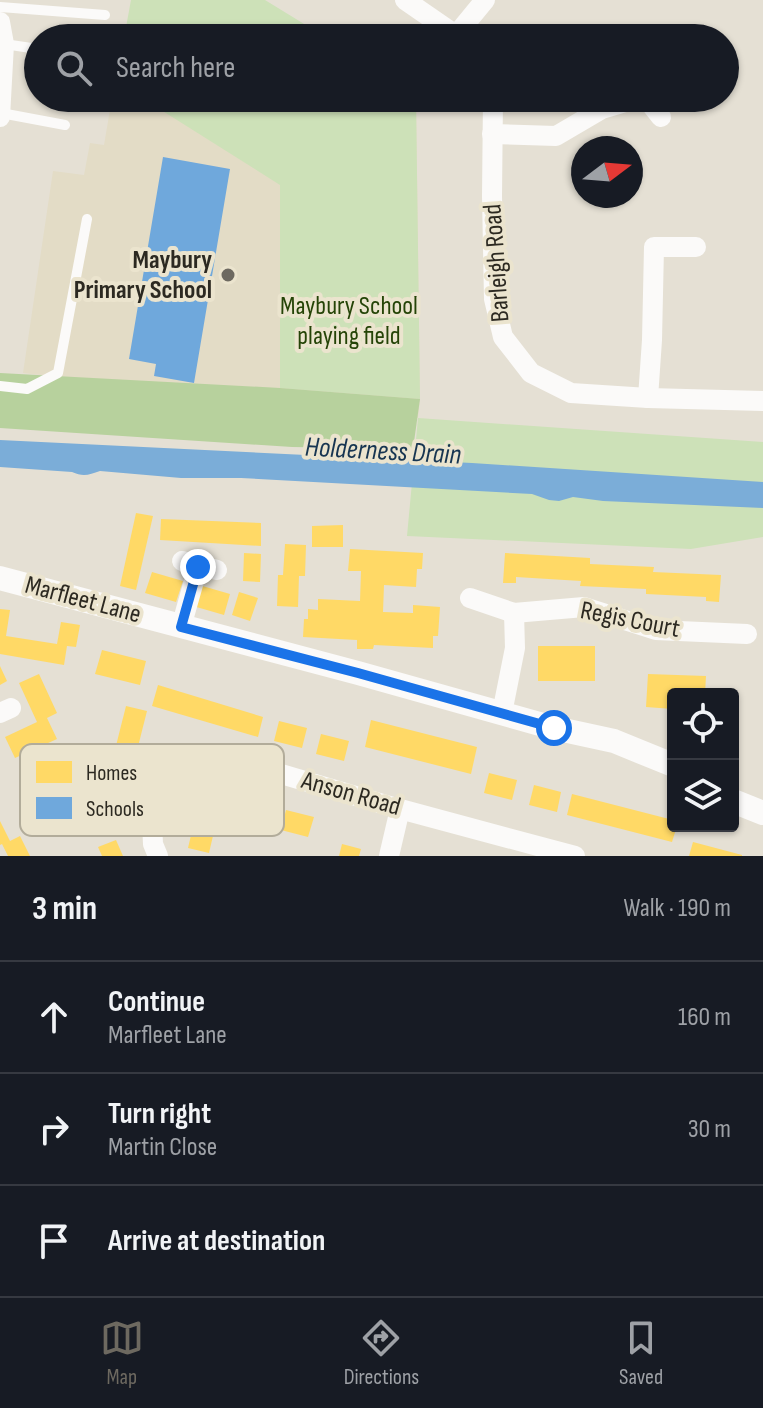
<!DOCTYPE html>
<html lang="en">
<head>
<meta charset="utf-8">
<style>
	:root { --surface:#171b24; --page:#242831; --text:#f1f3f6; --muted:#9ea1a6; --line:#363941; --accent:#6d6960 }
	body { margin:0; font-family:"Sofia Sans Condensed",sans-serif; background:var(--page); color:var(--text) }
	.controls { position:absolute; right:24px; bottom:24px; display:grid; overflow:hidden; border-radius:8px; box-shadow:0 2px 6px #0004 }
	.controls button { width:72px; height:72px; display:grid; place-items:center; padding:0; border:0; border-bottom:2px solid var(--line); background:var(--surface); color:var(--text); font:40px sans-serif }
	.compass { position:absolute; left:571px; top:136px; width:72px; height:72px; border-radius:50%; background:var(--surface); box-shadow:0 2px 6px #0004; rotate:74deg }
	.stop { position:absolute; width:24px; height:24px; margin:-18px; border:6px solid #1a73e8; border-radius:50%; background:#fff }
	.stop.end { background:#1a73e8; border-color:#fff; box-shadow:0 2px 8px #0008 }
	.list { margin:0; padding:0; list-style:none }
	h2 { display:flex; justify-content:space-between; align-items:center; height:104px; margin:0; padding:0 32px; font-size:34px }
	h2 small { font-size:26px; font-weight:400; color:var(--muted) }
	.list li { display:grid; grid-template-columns:52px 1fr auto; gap:24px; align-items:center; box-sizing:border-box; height:112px; padding:0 32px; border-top:2px solid var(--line) }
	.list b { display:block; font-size:30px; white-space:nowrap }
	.list p { margin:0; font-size:26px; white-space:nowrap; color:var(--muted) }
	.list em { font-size:26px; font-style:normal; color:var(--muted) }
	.icon { flex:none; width:44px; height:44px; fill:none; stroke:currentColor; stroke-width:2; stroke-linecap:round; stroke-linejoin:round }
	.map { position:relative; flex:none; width:763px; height:856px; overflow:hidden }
	.search { position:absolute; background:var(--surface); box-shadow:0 2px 6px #0004; left:24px; right:24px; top:24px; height:88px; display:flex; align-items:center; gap:20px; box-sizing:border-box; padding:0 28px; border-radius:44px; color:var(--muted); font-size:30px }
	.sheet { height:440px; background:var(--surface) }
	nav { display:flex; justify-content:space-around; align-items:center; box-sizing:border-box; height:112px; border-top:2px solid var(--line); background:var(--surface); font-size:22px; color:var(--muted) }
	nav a { display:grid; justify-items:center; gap:4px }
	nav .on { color:var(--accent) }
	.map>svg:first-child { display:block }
</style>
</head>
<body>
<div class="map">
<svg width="763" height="856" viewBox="0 0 763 856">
	<rect width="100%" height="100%" fill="#e5e0d4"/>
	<polygon fill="#e3dcc6" points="112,98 416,98 420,399 418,418 23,373 53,171 84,175 90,143 104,145"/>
	<g fill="#cde1b8">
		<polygon points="131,0 265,0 327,38 124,38"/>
		<polygon points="142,98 416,98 420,399 280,388 280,185"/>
		<polygon points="418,418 763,442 763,537 691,549 407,536"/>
	</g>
	<polygon fill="#b7d19d" points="0,373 280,388 420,399 413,449 292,447 0,428"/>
	<path fill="#7badd8" d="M0,440l472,23 291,19v26l-160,-7 -30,-4 -14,4 -10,-1 -17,-6 -291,-16h-60l-81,-7c-11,4 -17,6 -28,1l-72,-5z"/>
	<g fill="#ffd966">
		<polygon points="136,513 153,516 136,590 120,586"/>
		<polygon points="161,519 261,523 261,546 160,540"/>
		<polygon points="343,525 343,547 312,547 312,526"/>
		<polygon points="285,544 306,545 305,576 299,576 298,607 277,606 278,575 283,575"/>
		<polygon points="350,549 423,553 422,569 417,569 416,587 384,585 383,612 413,613 413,605 440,607 438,636 433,636 433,648 374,645 373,649 357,649 357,640 303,637 304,619 308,619 308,609 318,610 318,599 360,601 361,571 348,571"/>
		<polygon points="244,553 261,554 260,582 243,581"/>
		<polygon points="505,553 590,558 590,564 654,567 653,572 721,575 719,602 706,601 706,597 646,594 646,589 580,586 581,581 516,577 516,583 503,583"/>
		<polygon points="152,572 183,581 176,602 145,593"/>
		<polygon points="199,585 230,594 224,615 193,606"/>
		<polygon points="239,592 258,598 250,621 232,615"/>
		<polygon points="0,609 10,610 6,636 57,644 61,622 80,625 76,647 67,646 64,665 0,654"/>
		<rect x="538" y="646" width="57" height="35"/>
		<polygon points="102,650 146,661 140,685 95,674"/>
		<polygon points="0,666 7,681 0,685"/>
		<polygon points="39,674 57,713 47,718 57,739 15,758 5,737 37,722 19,683"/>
		<polygon points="648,674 706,676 705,694 673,694 673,709 646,707"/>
		<polygon points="158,685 263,717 258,737 152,706"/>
		<polygon points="126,706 147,711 120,818 99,813"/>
		<polygon points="371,720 477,747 471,774 365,747"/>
		<polygon points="279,721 307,728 302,748 274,741"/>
		<polygon points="321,734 349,741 344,761 316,754"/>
		<polygon points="489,773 517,780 512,800 484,793"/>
		<polygon points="534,785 561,792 557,812 529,805"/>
		<polygon points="572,794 673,820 673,826 677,826 672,842 567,815"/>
		<polygon points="286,810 314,817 308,837 281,830"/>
		<polygon points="195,818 216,823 209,853 188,848"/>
		<polygon points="0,821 10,841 20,836 30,856 8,856 2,844 0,845"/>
		<polygon points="116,840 123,856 102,856 98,847"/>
		<polygon points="693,842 742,855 742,856 689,856"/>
		<polygon points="342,844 361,849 359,856 339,856"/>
	</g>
	<polygon fill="#6fa8dc" points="163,157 230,169 194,383 154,376 156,364 129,359"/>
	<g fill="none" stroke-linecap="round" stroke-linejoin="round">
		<g stroke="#fbfaf9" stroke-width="10">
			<polyline points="0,7 105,15"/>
			<polyline points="4,44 38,49"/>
			<polyline points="1,113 65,125"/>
			<polyline points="0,386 27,389 58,373 87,219"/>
		</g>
		<g stroke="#fbfaf9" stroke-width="20">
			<polyline points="405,0 460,38"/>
			<polyline points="0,22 4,44 0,117"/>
			<polyline points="457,34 485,0"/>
			<polyline points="493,98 492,196 494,299 503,337 531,373 571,393 648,398 763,401"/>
			<polyline points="646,98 661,117"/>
			<polyline points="492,134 556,136 602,109 639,98"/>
			<polyline points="648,398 652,340 654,247 696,247"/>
			<polyline points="182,561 217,570"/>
			<polyline points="470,598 514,613 584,607 656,630 747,634"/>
			<polyline points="181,627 198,567"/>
			<polyline points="0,713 11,708"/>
			<polyline points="502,713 515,648 514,613"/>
			<polyline points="158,856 153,844 151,801 172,771 210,756 237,761 400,809 575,856"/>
			<polyline points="389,856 400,809"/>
		</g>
		<g stroke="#fbfaf9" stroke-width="24">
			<polyline points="0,578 358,673 554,728 614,741 673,765"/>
			<polyline points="733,801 763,813"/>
		</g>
	</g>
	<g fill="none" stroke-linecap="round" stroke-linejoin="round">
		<polyline stroke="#1a73e8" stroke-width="10" points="198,567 181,627 358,673 554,728"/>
	</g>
	<circle fill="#6d6960" stroke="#ebe4ce" stroke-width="3" cx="228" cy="275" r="8"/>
	<g text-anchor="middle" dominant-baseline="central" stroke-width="8" stroke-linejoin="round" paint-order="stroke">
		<g font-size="26" font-weight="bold" fill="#2c2921" stroke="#ebe4ce" text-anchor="end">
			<text x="212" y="260">Maybury<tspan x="212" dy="30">Primary School</tspan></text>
		</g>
		<g font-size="26" fill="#2c2921" stroke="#ebe4ce">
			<text transform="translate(497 263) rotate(-94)">Barleigh Road</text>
			<text transform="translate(83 600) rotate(15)">Marfleet Lane</text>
			<text transform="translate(630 620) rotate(11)">Regis Court</text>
			<text transform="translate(351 794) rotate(16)">Anson Road</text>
		</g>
		<g font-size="26" fill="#254407" stroke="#ebe4ce">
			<text x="349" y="306">Maybury School<tspan x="349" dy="30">playing field</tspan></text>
		</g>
		<g font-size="28" font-style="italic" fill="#173551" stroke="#ebe4ce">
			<text transform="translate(383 451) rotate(3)">Holderness Drain</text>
		</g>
	</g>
	<rect x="20" y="744" width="264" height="92" rx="12" fill="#ebe4ce" stroke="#b2ac9a" stroke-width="2"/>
	<rect x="36" y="761" width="36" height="22" fill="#ffd966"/>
	<rect x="36" y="797" width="36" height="22" fill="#6fa8dc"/>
	<g font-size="22" fill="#2c2921">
		<text x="86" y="780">Homes</text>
		<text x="86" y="816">Schools</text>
	</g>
</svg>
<div class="controls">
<button><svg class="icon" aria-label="locate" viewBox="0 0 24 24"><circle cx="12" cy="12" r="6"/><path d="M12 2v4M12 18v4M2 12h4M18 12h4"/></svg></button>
<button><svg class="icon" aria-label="layers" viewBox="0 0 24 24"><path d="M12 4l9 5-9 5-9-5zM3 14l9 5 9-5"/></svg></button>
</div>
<svg class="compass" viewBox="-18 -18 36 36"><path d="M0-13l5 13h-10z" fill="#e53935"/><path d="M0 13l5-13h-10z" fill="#9ea1a6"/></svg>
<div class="stop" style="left:554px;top:728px"></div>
<div class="stop end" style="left:198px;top:567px"></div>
<div class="search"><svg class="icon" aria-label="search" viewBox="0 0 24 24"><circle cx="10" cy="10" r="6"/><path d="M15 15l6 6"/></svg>Search here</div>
</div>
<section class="sheet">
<h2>3 min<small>Walk · 190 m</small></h2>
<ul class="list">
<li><svg class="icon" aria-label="ahead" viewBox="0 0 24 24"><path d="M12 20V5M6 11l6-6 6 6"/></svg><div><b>Continue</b><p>Marfleet Lane</p></div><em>160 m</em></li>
<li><svg class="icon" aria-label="right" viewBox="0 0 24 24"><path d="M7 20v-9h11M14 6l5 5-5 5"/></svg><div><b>Turn right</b><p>Martin Close</p></div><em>30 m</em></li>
<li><svg class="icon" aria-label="arrive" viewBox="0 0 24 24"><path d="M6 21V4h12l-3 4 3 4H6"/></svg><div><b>Arrive at destination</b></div></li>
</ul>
</section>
<nav>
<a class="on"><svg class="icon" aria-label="map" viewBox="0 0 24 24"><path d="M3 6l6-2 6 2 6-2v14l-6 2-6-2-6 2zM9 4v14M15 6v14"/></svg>Map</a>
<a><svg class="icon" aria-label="directions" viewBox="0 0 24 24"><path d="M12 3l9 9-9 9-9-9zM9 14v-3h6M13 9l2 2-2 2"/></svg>Directions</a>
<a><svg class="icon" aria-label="saved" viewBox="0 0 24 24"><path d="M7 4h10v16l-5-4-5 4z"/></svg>Saved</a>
</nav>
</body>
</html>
